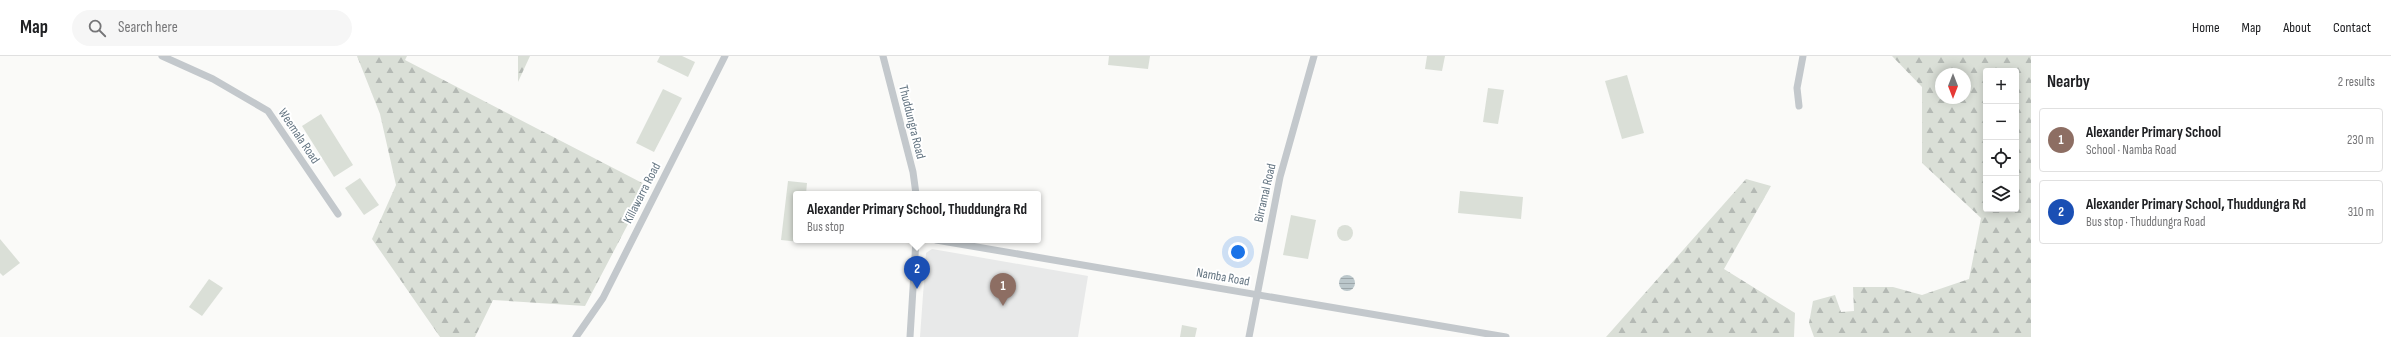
<!DOCTYPE html>
<html lang="en">
<head>
<meta charset="utf-8">
<style>
	:root { --surface:#fff; --page:#f6f6f6; --text:#202124; --muted:#757577; --line:#e0e0e0; --accent:#e4572e }
	body { margin:0; font-family:"Sofia Sans Condensed",sans-serif; background:var(--page); color:var(--text) }
	.controls { position:absolute; right:12px; top:12px; display:grid; overflow:hidden; border-radius:4px; box-shadow:0 2px 10px #0003 }
	.controls button { width:36px; height:36px; display:grid; place-items:center; padding:0; border:0; border-bottom:1px solid var(--line); background:var(--surface); color:var(--text); font:20px sans-serif }
	.compass { position:absolute; left:1935px; top:12px; width:36px; height:36px; border-radius:50%; background:var(--surface); box-shadow:0 2px 10px #0003; rotate:180deg }
	.you { position:absolute; left:1238px; top:196px; width:14px; height:14px; margin:-10px; border:3px solid #fff; border-radius:50%; background:#1a73e8; box-shadow:0 0 0 6px #1a73e833 }
	.badge { display:grid; place-items:center; width:26px; height:26px; border-radius:50%; background:var(--accent); color:#fff; font-size:13px; font-weight:700 }
	.pin { position:absolute; translate:-50% -33px; filter:drop-shadow(0 1px 2px #0008) }
	.pin::after { content:''; position:absolute; top:21px; width:14px; height:12px; background:inherit; clip-path:polygon(0 0,100% 0,50% 100%) }
	.popup { position:absolute; left:793px; top:135px; width:248px; height:52px; box-sizing:border-box; display:grid; place-content:center; border-radius:4px; background:var(--surface); filter:drop-shadow(0 1px 3px #0005); font-size:13px; white-space:nowrap; color:var(--muted) }
	.popup b { font-size:15px; color:var(--text) }
	.popup::after { content:''; position:absolute; left:50%; top:100%; margin-left:-8px; border:8px solid transparent; border-top-color:var(--surface) }
	.list { margin:0; padding:0; list-style:none }
	h2 { display:flex; justify-content:space-between; align-items:center; height:52px; margin:0; padding:0 16px; font-size:17px }
	h2 small { font-size:13px; font-weight:400; color:var(--muted) }
	.list li { display:grid; grid-template-columns:26px 1fr auto; gap:12px; align-items:center; box-sizing:border-box; height:64px; margin:0 8px 8px; padding:0 8px; border:1px solid var(--line); border-radius:4px }
	.list b { display:block; font-size:15px; white-space:nowrap }
	.list p { margin:0; font-size:13px; white-space:nowrap; color:var(--muted) }
	.list em { font-size:13px; font-style:normal; color:var(--muted) }
	.icon { flex:none; width:22px; height:22px; fill:none; stroke:currentColor; stroke-width:2; stroke-linecap:round; stroke-linejoin:round }
	.map { position:relative; flex:none; width:2031px; height:281px; overflow:hidden }
	header { display:flex; align-items:center; gap:24px; box-sizing:border-box; height:56px; padding:0 20px; background:var(--surface); border-bottom:1px solid var(--line) }
	header strong { font-size:19px }
	nav { display:flex; gap:22px; margin-inline-start:auto; font-size:14px }
	.search { width:280px; height:36px; background:var(--page); display:flex; align-items:center; gap:10px; box-sizing:border-box; padding:0 14px; border-radius:22px; color:var(--muted); font-size:15px }
	main { display:flex }
	aside { flex:1; background:var(--surface) }
	.map>svg:first-child { display:block }
</style>
</head>
<body>
<header>
<strong>Map</strong>
<div class="search"><svg class="icon" aria-label="search" viewBox="0 0 24 24"><circle cx="10" cy="10" r="6"/><path d="M15 15l6 6"/></svg>Search here</div>
<nav><a>Home</a><a>Map</a><a>About</a><a>Contact</a></nav>
</header>
<main>
<div class="map">
<svg width="2031" height="281" viewBox="0 0 2031 281">
	<defs>
		<pattern id="forest-firs" width="22" height="20" patternUnits="userSpaceOnUse"><rect width="22" height="20" fill="#dadfd7"/><path d="M5 1l3.5 6h-7zM16 11l3.5 6h-7z" fill="#b4b9b4"/></pattern>
		<pattern id="water-rules" width="6" height="5" patternUnits="userSpaceOnUse"><rect width="6" height="5" fill="#bbc7cb"/><path d="M0 2.5h6" fill="none" stroke="#9ca6aa"/></pattern>
	</defs>
	<rect width="100%" height="100%" fill="#fafaf8"/>
	<polygon fill="#e8e9e9" points="932,193 1088,220 1078,281 920,281 926,197"/>
	<g fill="url(#forest-firs)" fill-rule="evenodd">
		<polygon points="357,0 407,0 405,4 648,130 585,250 493,244 475,281 440,281 372,183 396,129 380,58"/>
		<polygon points="518,0 530,0 518,26"/>
		<path d="M1892,0h139v281h-217l-5,-14 4,-22 22,-6 6,17 13,-1 -1,-24h40l29,8 47,-16 12,-61 -59,-55v-76zM1986,15h30v138h-30zM1941,18h24v24h-24z"/>
		<polygon points="1746,123 1771,130 1724,213 1795,257 1794,281 1606,281"/>
	</g>
	<g fill="#dadfd7">
		<polygon points="660,0 682,0 695,6 688,21 657,6"/>
		<polygon points="1109,0 1150,0 1148,13 1108,9"/>
		<polygon points="1427,0 1445,0 1442,15 1425,13"/>
		<polygon points="1627,19 1644,77 1622,83 1605,25"/>
		<polygon points="1488,32 1504,34 1498,68 1483,66"/>
		<polygon points="663,33 682,42 654,96 636,87"/>
		<polygon points="321,58 353,109 334,121 302,70"/>
		<polygon points="360,122 379,149 364,159 345,132"/>
		<polygon points="788,125 807,127 806,138 796,138 796,184 800,184 800,186 781,184"/>
		<polygon points="1460,135 1523,141 1521,163 1458,157"/>
		<polygon points="1291,159 1316,164 1308,203 1283,199"/>
		<circle cx="1345" cy="177" r="8"/>
		<polygon points="0,183 20,207 3,220 0,217"/>
		<polygon points="209,223 223,232 202,260 189,251"/>
		<polygon points="1182,269 1197,272 1195,281 1180,281"/>
	</g>
	<circle fill="url(#water-rules)" cx="1347" cy="227" r="8"/>
	<g fill="none" stroke-linecap="round" stroke-linejoin="round">
		<g stroke="#c3c8cc" stroke-width="7">
			<polyline points="162,0 213,23 268,55 338,158"/>
			<polyline points="883,0 913,116 916,138"/>
			<polyline points="1799,50 1797,32 1803,0"/>
			<polyline points="936,184 1506,281"/>
			<polyline points="576,281 603,242 725,0"/>
			<polyline points="910,281 916,184"/>
			<polyline points="1249,281 1280,121 1314,0"/>
		</g>
	</g>
	<g text-anchor="middle" dominant-baseline="central" stroke-width="4" stroke-linejoin="round" paint-order="stroke">
		<g font-size="13" fill="#657683" stroke="#fff">
			<text transform="translate(912 66) rotate(76)">Thuddungra Road</text>
			<text transform="translate(299 80) rotate(56)">Weemala Road</text>
			<text transform="translate(642 137) rotate(-63)">Killawarra Road</text>
			<text transform="translate(1265 137) rotate(-77)">Birramal Road</text>
			<text transform="translate(1223 221) rotate(10)">Namba Road</text>
		</g>
	</g>
</svg>
<div class="controls">
<button>+</button>
<button>−</button>
<button><svg class="icon" aria-label="locate" viewBox="0 0 24 24"><circle cx="12" cy="12" r="6"/><path d="M12 2v4M12 18v4M2 12h4M18 12h4"/></svg></button>
<button><svg class="icon" aria-label="layers" viewBox="0 0 24 24"><path d="M12 4l9 5-9 5-9-5zM3 14l9 5 9-5"/></svg></button>
</div>
<svg class="compass" viewBox="-18 -18 36 36"><path d="M0-13l5 13h-10z" fill="#e53935"/><path d="M0 13l5-13h-10z" fill="#757577"/></svg>
<div class="you"></div>
<div class="pin badge" style="left:1003px;top:250px;background:#8d6e63">1</div>
<div class="pin badge" style="left:917px;top:233px;background:#1a4fb4">2</div>
<div class="popup"><b>Alexander Primary School, Thuddungra Rd</b>Bus stop</div>
</div>
<aside>
<h2>Nearby<small>2 results</small></h2>
<ul class="list">
<li><span class="badge" style="background:#8d6e63">1</span><div><b>Alexander Primary School</b><p>School · Namba Road</p></div><em>230 m</em></li>
<li><span class="badge" style="background:#1a4fb4">2</span><div><b>Alexander Primary School, Thuddungra Rd</b><p>Bus stop · Thuddungra Road</p></div><em>310 m</em></li>
</ul>
</aside>
</main>
</body>
</html>
